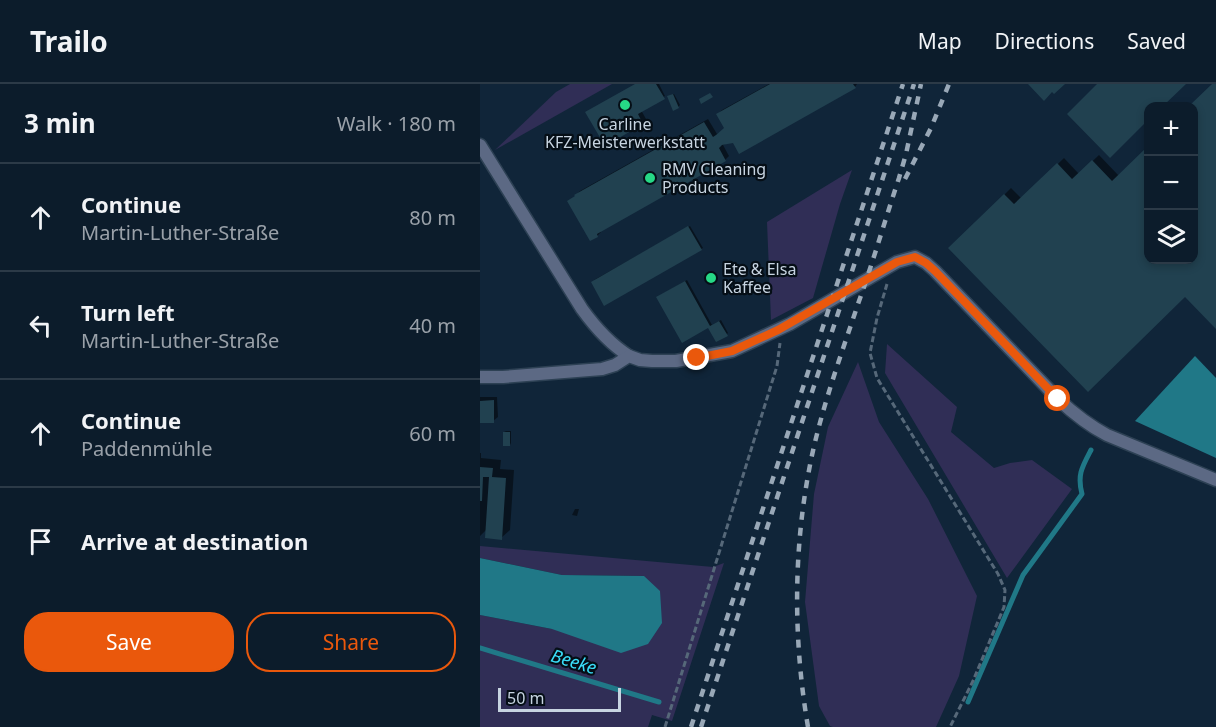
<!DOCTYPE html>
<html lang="en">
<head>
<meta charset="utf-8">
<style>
	:root { --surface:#0c1c2b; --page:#1a2937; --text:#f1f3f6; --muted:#9aa1a9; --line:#2c3a47; --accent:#ea580c }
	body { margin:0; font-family:"Noto Sans",sans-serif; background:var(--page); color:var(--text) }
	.controls { position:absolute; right:18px; top:18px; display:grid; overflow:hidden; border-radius:12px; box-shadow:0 3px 9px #0003 }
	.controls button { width:54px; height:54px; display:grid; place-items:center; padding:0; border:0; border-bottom:2px solid var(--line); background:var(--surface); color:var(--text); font:30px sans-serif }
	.scale { position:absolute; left:18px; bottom:15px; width:123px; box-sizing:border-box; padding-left:6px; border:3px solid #c7d4e1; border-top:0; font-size:16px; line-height:21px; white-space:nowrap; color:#c7d4e1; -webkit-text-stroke:4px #050e16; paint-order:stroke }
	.stop { position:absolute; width:18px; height:18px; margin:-14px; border:4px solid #ea580c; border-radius:50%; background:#fff }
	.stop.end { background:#ea580c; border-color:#fff; box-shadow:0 2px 6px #0008 }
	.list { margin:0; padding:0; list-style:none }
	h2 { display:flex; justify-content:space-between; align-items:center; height:78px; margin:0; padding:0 24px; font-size:26px }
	h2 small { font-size:20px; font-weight:400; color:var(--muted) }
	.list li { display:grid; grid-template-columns:39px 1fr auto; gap:18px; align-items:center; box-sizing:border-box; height:108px; padding:0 24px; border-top:2px solid var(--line) }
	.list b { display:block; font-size:22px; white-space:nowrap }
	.list p { margin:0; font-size:20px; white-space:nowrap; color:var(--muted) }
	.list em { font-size:20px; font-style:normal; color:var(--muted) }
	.actions { display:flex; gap:12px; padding:18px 24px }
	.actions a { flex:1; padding:14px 0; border:2px solid var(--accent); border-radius:24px; text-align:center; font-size:21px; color:var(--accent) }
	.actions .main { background:var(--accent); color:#fff }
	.icon { flex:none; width:33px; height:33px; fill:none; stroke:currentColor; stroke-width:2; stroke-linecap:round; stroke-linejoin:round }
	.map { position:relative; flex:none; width:736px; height:643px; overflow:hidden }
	header { display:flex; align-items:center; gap:36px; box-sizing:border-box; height:84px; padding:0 30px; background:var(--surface); border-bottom:2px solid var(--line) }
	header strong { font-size:28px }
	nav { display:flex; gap:33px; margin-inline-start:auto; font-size:21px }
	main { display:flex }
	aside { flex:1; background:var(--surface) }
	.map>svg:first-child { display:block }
</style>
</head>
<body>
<header>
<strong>Trailo</strong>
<nav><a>Map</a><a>Directions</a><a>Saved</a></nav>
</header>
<main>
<aside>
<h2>3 min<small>Walk · 180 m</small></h2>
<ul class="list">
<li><svg class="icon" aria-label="ahead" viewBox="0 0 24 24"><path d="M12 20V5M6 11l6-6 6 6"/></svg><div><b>Continue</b><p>Martin-Luther-Straße</p></div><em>80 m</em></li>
<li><svg class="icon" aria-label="left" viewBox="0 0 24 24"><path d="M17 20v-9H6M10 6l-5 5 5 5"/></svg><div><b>Turn left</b><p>Martin-Luther-Straße</p></div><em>40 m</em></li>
<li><svg class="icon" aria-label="ahead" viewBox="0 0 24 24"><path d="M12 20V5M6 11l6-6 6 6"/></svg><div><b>Continue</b><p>Paddenmühle</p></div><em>60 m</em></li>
<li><svg class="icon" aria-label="arrive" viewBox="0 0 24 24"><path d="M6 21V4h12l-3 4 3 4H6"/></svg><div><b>Arrive at destination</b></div></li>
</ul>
<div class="actions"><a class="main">Save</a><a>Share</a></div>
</aside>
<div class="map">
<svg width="736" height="643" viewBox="0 0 736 643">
	<rect width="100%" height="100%" fill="#102539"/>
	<g fill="#302e56">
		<polygon points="90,0 132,0 15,66 76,8"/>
		<polygon points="372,86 360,120 333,214 291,236 287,138"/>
		<polygon points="407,260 477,323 471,348 514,384 530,379 552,376 592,405 527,494 405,289"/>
		<polygon points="378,278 399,338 448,415 497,512 479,592 456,643 353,643 350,642 339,622 325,518 334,410 348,343"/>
		<polygon points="0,462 233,483 244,479 192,637 172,631 168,643 0,643 0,531 72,545 164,492 82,491 0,474"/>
	</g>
	<g fill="#207887">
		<polygon points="715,272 736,294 736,374 655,337"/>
		<polygon points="0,474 82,491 164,492 180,507 182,539 168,560 141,569 72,545 0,531"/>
	</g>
	<g fill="#0007">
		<polygon points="156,0 179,0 185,12 161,26 166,35 162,39 125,60"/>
		<polygon points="289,0 377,0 375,3 243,61 249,72 245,76 120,146 121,148 117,152 96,111 100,107 228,35 237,50 242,47 246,44 238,30 242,26"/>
		<polygon points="734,0 736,0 736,243 705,211 471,164 531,104 542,115 584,74 599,90 619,71 639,92 668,63 668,176 714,176 714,22 711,22"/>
		<polygon points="194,10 200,21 198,23 191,11"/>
		<polygon points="210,142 223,164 221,165 114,196"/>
		<polygon points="207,196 232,241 241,236 248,249 247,250 229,242 179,212"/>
		<polygon points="0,313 17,313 18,333 13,337 0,338"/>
		<polygon points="26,347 31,347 31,359 30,361 24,348"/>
		<polygon points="0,369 1,369 1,374 21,376 20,385 34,386 30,446 21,454 7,445 0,452"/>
		<polygon points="95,425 99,425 97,432 92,431"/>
	</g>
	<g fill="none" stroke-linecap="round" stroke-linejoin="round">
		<g stroke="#207887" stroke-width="5">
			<polyline points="0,564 179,618"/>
			<path d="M488,618l55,-127 59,-81c-5,-19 0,-27 9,-44"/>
		</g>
	</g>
	<g fill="#214150">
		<polygon points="155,0 176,0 185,15 158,30 163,40 125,62 105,28"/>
		<polygon points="290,0 373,0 376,4 259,70 253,59 242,61 239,64 246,77 117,150 118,153 110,157 87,117 95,112 94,111 224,38 233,53 236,51 244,44 236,30"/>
		<polygon points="548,0 585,0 574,10 572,8 564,17"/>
		<polygon points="617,0 706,0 683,22 668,22 668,36 630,74 587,30"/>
		<polygon points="732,0 736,0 736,245 705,213 608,308 468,164 524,110 534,120 577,79 592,95 612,76 632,97 668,62 668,176 714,176 714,22 709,22"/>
		<polygon points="230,9 233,13 221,20 219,15"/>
		<polygon points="193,10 199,24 193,27 187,12"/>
		<polygon points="208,142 222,166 124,222 111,198"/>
		<polygon points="205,197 230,242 239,237 248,252 236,258 228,244 202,259 176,213"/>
		<polygon points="14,316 14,339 0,339 0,317"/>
		<rect x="23" y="348" width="7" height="14"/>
		<polygon points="0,383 13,384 12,393 26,394 22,456 5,454 9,393 3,393 2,417 0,417"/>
	</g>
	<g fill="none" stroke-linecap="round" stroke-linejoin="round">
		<g stroke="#2d4154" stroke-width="15">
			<g id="minor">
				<path d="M0,61l102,164c13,18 28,35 47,47"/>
				<path d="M0,293h23l99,-8 13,-4 14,-9 11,4 12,1h24l56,-10 58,-27 107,-62 18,-5 11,6 9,8 123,128c15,14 30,26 49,36l109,45"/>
			</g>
		</g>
		<g stroke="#566879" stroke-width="3" stroke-dasharray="6 3" stroke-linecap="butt">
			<polyline points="407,200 397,234 390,269 397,294 518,490 525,506 524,523 493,597 470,643"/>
			<polyline points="185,643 297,282 300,259"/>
		</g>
		<use href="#minor" stroke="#5c6984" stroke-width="12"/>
		<g stroke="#99a8b7" stroke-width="4.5" stroke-dasharray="8 8" stroke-linecap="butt">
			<polyline points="425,95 451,44 469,0"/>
			<polyline points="211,643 423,0"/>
			<polyline points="221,643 434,0"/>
			<path d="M328,643c-15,-88 -15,-179 3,-267 11,-53 30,-105 47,-156 15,-42 27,-84 41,-126l7,-24 15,-70"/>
		</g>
	</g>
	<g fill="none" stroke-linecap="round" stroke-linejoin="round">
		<polyline stroke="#ea580c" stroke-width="8" points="217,274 252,267 298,246 417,178 435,173 446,179 455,187 578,315"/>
	</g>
	<g fill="#26d886" stroke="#050e16" stroke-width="2">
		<circle cx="145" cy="21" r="6"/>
		<circle cx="170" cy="94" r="6"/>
		<circle cx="231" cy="194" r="6"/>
	</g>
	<g text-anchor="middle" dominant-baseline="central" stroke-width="4.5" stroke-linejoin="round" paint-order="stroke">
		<g font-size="16" fill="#c7d4e1" stroke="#050e16" text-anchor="start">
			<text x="145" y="40" text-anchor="middle">Carline<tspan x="145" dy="18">KFZ-Meisterwerkstatt</tspan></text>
			<text x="182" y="85">RMV Cleaning<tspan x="182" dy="18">Products</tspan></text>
			<text x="243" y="185">Ete &amp; Elsa<tspan x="243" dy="18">Kaffee</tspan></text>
		</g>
		<g font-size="18" font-style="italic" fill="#3adef9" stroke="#050e16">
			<text transform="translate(94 577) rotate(17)">Beeke</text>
		</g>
	</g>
</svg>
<div class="controls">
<button>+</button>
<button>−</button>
<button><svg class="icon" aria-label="layers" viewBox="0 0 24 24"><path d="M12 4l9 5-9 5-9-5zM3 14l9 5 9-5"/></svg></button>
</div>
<div class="scale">50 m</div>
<div class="stop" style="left:578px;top:315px"></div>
<div class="stop end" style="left:217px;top:274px"></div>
</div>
</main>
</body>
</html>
